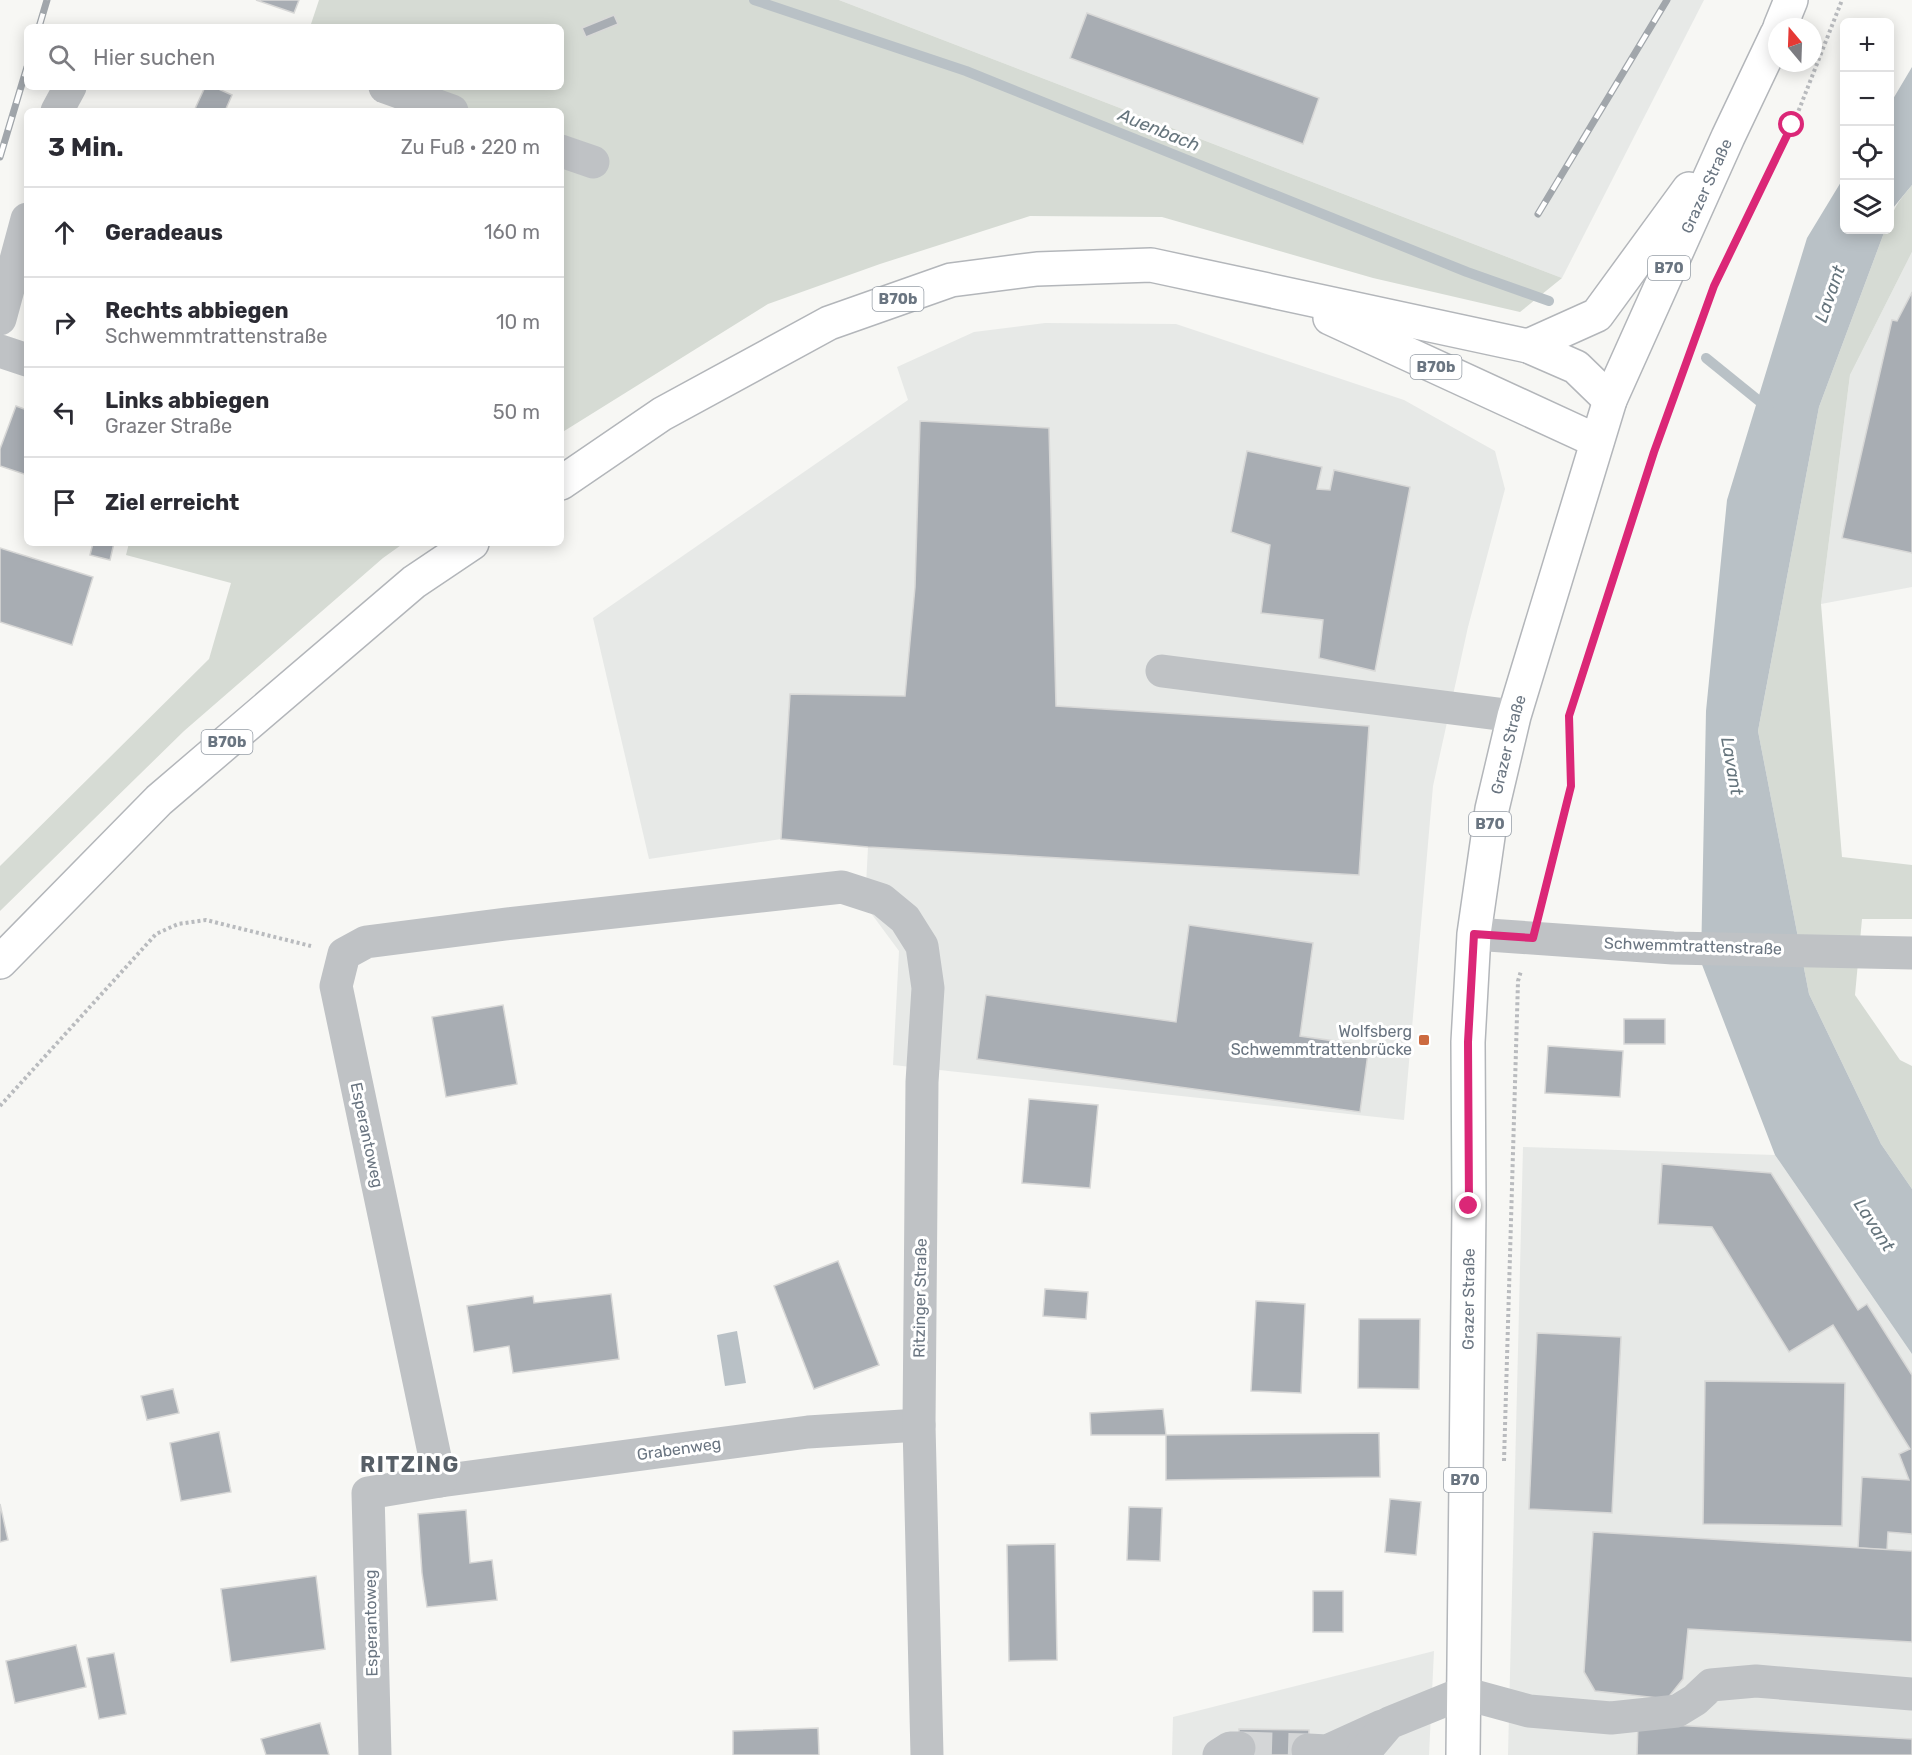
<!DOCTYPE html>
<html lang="de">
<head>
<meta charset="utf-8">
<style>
	:root { --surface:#fff; --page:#f7f7f7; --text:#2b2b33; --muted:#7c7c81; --line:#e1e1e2 }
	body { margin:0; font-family:Rubik,sans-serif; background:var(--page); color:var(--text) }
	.controls { position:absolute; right:18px; top:18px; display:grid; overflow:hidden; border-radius:9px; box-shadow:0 3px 15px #0003 }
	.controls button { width:54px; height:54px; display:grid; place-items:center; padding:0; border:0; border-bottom:2px solid var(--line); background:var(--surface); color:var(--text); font:30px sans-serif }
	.compass { position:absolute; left:1768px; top:18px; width:54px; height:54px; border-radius:50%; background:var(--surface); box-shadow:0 3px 15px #0003; rotate:341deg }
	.stop { position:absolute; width:18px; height:18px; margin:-14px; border:4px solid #db2777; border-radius:50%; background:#fff }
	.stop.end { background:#db2777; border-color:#fff; box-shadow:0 2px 6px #0008 }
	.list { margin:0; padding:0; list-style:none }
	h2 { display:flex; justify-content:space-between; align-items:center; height:78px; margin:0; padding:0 24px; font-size:26px }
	h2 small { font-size:20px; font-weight:400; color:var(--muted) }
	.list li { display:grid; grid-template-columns:39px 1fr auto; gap:18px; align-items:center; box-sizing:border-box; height:90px; padding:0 24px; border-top:2px solid var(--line) }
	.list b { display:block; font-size:22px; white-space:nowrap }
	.list p { margin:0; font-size:20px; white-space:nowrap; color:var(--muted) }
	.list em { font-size:20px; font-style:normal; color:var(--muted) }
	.icon { flex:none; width:33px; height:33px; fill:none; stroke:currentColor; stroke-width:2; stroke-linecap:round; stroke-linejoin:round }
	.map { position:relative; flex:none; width:1912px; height:1755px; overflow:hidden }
	.search { position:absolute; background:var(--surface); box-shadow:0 3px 15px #0003; left:24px; top:24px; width:540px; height:66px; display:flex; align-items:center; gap:15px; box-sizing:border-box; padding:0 21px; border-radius:9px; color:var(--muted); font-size:22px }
	.panel { position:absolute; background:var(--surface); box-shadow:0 3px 15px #0003; left:24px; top:108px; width:540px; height:438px; border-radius:9px }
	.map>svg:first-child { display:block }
</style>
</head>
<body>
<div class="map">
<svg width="1912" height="1755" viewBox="0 0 1912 1755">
	<rect width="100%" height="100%" fill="#f7f7f4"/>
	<g fill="#e7e9e7">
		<polygon points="839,0 1704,0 1562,278"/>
		<polygon points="1912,252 1912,587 1821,604 1850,375"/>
		<polygon points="1045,323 1176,324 1404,400 1495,451 1505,489 1468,627 1433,786 1404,1120 893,1065 899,951 865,905 868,847 781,839 649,859 593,618 908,400 897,367 974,332"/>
		<polygon points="1523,1147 1775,1155 1912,1354 1912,1755 1508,1755"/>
		<polygon points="1434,1651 1429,1755 1172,1755 1173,1717"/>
	</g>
	<g fill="#d6dbd4">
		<polygon points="319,0 839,0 1562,278 1520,312 1373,278 1162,217 1030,216 880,264 768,304 561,433 561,111 403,111 414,87 561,87 561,27 310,27"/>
		<path d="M1912,185v67l-62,123 -29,229 21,253 70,8v54h-50l-7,76 45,65 12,6v123l-31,-45 -72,-150 -51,-263 61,-324 66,-177h5c0,-20 10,-30 22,-45z"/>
		<polygon points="129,543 404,543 383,558 184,731 0,911 0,866 209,659 231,583 126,555"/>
	</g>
	<g fill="#b9c1c6">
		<polygon points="1912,67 1912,185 1893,208 1890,218 1890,104"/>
		<polygon points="1844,177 1844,230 1885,230 1819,407 1758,731 1809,994 1881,1144 1912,1189 1912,1354 1775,1155 1701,962 1706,711 1727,500 1807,238"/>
		<polygon points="737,1331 746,1383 725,1386 717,1335"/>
	</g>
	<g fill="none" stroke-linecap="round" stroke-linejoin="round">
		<g stroke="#b9c1c6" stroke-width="10">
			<polyline points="754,0 966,71 1467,272 1549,301"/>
			<polyline points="1706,358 1769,409"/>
		</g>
	</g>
	<g fill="#a8adb3" stroke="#d8d8d7" stroke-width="1.5">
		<polygon points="256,0 299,0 294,13"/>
		<polygon points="1087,13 1319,98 1303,144 1070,58"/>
		<polygon points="614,15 618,24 586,37 582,28"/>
		<polygon points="205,87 214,87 232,95 225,111 194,111"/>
		<polygon points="1912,292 1912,553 1842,538 1892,320 1897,321"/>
		<polygon points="16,406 27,410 27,475 0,466 0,449"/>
		<polygon points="920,421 1049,428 1056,706 1369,726 1359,875 868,847 781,839 790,694 905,696 915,587"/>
		<polygon points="1247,451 1322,467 1317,489 1330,490 1334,470 1410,487 1375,671 1319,658 1323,620 1261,613 1270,545 1231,532"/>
		<polygon points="93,543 114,543 110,560 90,555"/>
		<polygon points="0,548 93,577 72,645 0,622"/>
		<polygon points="1189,925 1313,943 1300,1036 1369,1046 1360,1112 977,1059 986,995 1176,1022"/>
		<polygon points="503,1005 517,1084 446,1097 432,1017"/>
		<rect x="1624" y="1019" width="41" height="25"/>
		<polygon points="1548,1046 1623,1051 1620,1097 1545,1093"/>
		<polygon points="1029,1099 1098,1105 1090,1188 1022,1183"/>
		<polygon points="1662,1164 1771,1173 1858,1310 1867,1304 1912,1375 1912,1534 1888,1532 1887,1550 1858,1548 1862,1477 1909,1480 1899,1454 1910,1449 1833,1325 1789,1352 1712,1227 1658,1224"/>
		<polygon points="838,1261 879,1365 814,1389 774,1286"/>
		<polygon points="1045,1289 1088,1292 1086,1319 1043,1316"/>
		<polygon points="611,1294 619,1359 513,1373 509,1346 474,1352 467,1306 533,1296 534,1303"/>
		<polygon points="1256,1301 1305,1304 1301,1393 1251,1391"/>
		<polygon points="1359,1319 1420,1319 1419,1389 1358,1388"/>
		<polygon points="1537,1333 1621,1337 1612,1513 1529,1509"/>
		<polygon points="1705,1381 1845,1383 1842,1526 1703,1524"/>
		<polygon points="173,1389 179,1413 147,1420 141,1396"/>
		<polygon points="1163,1409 1166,1435 1091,1435 1090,1413"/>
		<polygon points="219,1432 231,1492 181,1501 170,1443"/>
		<polygon points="1379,1433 1380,1477 1166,1480 1166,1435"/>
		<polygon points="1390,1499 1421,1502 1416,1555 1385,1552"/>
		<polygon points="0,1504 8,1540 0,1542"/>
		<polygon points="1129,1507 1162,1508 1160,1561 1127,1560"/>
		<polygon points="466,1510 470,1563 492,1560 497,1600 427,1607 422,1573 418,1514"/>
		<polygon points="1593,1532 1912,1551 1912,1642 1688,1629 1683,1679 1667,1699 1595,1691 1584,1672"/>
		<polygon points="1055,1544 1057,1660 1009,1661 1007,1545"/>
		<polygon points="316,1576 325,1649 231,1662 221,1589"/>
		<rect x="1313" y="1591" width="30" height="41"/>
		<polygon points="76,1645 86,1687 15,1703 6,1661"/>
		<polygon points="114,1653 126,1714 99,1719 87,1658"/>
		<polygon points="320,1723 329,1755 266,1755 261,1739"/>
		<polygon points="1638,1723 1912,1739 1912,1755 1637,1755"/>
		<polygon points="818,1728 819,1755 733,1755 733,1731"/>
		<polygon points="1239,1729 1309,1730 1308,1755 1239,1755"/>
	</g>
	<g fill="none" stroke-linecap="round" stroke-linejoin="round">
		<polyline stroke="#d4d6d7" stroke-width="33" stroke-dasharray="33 16" stroke-linecap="butt" points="1239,1748 1308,1750"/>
		<g stroke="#b3b6ba" stroke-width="36">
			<g id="major">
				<polyline points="1780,27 1791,0"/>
				<polyline points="1330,318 1597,441"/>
				<polyline points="1528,346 1597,315 1689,189"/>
				<polyline points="561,483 662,414 829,323 951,280 1037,269 1151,265 1528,346 1576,367 1610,400"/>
				<polyline points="0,962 159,800 414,582 472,543"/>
				<path id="s1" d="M1463,1755l6,-550 -1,-163 6,-108 18,-125 22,-93 96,-316 118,-263 49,-103"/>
			</g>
		</g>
		<g stroke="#b9bbbe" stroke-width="4" stroke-dasharray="3 3" stroke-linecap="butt">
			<polyline points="1542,904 1571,786 1569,716 1654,452 1714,286 1793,125 1842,0"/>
			<polyline points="0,1106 156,934 178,924 206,920 311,946"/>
			<polyline points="1504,1461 1518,981 1521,971"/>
		</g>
		<g stroke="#bfc2c5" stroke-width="33">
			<polyline points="385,87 452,111"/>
			<polyline points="57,111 70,87"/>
			<polyline points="561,151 593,162"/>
			<polyline points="0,319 27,219"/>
			<polyline points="0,351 27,360"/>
			<polyline points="1162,671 1514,716"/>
			<polyline points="1474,934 1673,948 1912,953"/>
			<polyline points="440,1481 808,1432 919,1425"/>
			<polyline points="1308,1750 1327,1751 1382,1726"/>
			<polyline points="375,1755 368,1493 440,1481 336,986 344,954 366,942 506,924 842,887 882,900 905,919 922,946 928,988 922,1082 919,1425 927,1755"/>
			<polyline points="1219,1755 1230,1748 1239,1748"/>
			<polyline points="1362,1755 1389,1723 1463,1693 1529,1711 1611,1718 1677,1711 1695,1700 1711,1685 1756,1681 1912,1694"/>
		</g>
		<use href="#major" stroke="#fff" stroke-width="33"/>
		<g stroke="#a1a6ab" stroke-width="7">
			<g id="rail">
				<polyline points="39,27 47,0"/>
				<polyline points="0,157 27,67"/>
				<polyline points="1538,214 1667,0"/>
			</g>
		</g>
		<use href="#rail" stroke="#fff" stroke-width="4.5" stroke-dasharray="14" stroke-linecap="butt"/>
	</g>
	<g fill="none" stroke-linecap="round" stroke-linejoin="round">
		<polyline stroke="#db2777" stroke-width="8" points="1469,1206 1468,1042 1474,934 1533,938 1571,786 1569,716 1654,452 1714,286 1792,125"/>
	</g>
	<rect fill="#cc6a3f" stroke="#fff" stroke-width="2" x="1418" y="1034" width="12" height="12" rx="3"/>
	<g text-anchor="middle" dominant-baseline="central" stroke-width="6" stroke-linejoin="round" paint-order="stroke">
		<g fill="#fff" stroke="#979ea7" stroke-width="1.5">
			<rect x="1648" y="256" width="42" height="24" rx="4.5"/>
			<rect x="872.5" y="287" width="51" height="24" rx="4.5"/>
			<rect x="1410.5" y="355" width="51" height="24" rx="4.5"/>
			<rect x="201.5" y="730" width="51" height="24" rx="4.5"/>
			<rect x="1469" y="812" width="42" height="24" rx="4.5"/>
			<rect x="1444" y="1468" width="42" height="24" rx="4.5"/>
		</g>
		<g font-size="15" font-weight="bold" fill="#6a7581">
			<text x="1669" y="268">B70</text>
			<text x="898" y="299">B70b</text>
			<text x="1436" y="367">B70b</text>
			<text x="227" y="742">B70b</text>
			<text x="1490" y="824">B70</text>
			<text x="1465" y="1480">B70</text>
		</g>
		<g font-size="16" fill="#6a7581" stroke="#fff">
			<text stroke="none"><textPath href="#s1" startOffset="1608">Grazer Straße</textPath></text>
			<text stroke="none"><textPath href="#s1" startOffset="1014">Grazer Straße</textPath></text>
			<text transform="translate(1693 946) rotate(2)">Schwemmtrattenstraße</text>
			<text transform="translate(367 1135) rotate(78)">Esperantoweg</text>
			<text transform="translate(920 1298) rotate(-89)">Ritzinger Straße</text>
			<text stroke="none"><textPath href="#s1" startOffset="456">Grazer Straße</textPath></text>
			<text transform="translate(679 1449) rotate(-8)">Grabenweg</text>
			<text transform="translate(371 1623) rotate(-91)">Esperantoweg</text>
		</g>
		<g font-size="16" fill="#6a7581" stroke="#fff" text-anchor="end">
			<text x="1412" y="1031">Wolfsberg<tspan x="1412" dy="18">Schwemmtrattenbrücke</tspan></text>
		</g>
		<g font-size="18" font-style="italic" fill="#66757d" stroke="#fff">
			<text transform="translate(1159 130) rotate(22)">Auenbach</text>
			<text transform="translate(1830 294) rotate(-71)">Lavant</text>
			<text transform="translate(1732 766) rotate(80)">Lavant</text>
			<text transform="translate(1874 1225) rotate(57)">Lavant</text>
		</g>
		<g font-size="22" font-weight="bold" letter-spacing="1.5" fill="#575f67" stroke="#fff">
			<text x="410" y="1464">RITZING</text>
		</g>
	</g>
</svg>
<div class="controls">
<button>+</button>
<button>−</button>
<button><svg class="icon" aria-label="locate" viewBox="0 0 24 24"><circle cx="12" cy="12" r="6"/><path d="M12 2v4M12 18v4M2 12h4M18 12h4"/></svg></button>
<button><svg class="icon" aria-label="layers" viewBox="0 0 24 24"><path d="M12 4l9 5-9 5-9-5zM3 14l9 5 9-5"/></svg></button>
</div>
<svg class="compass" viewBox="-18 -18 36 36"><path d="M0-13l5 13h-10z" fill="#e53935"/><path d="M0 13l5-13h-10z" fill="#7c7c81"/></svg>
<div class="stop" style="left:1792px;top:125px"></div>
<div class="stop end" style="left:1469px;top:1206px"></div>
<div class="search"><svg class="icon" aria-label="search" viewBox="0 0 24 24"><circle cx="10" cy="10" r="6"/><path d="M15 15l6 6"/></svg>Hier suchen</div>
<section class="panel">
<h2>3 Min.<small>Zu Fuß · 220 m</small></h2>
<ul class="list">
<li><svg class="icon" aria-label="ahead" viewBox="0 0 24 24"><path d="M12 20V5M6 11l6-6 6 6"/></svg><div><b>Geradeaus</b></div><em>160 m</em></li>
<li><svg class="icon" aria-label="right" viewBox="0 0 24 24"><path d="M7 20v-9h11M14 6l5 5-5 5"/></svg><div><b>Rechts abbiegen</b><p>Schwemmtrattenstraße</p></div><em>10 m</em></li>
<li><svg class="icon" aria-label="left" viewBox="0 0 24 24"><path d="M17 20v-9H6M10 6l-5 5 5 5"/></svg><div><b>Links abbiegen</b><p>Grazer Straße</p></div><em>50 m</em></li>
<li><svg class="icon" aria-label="arrive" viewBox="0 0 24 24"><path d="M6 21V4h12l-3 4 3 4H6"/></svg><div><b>Ziel erreicht</b></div></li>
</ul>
</section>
</div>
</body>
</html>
